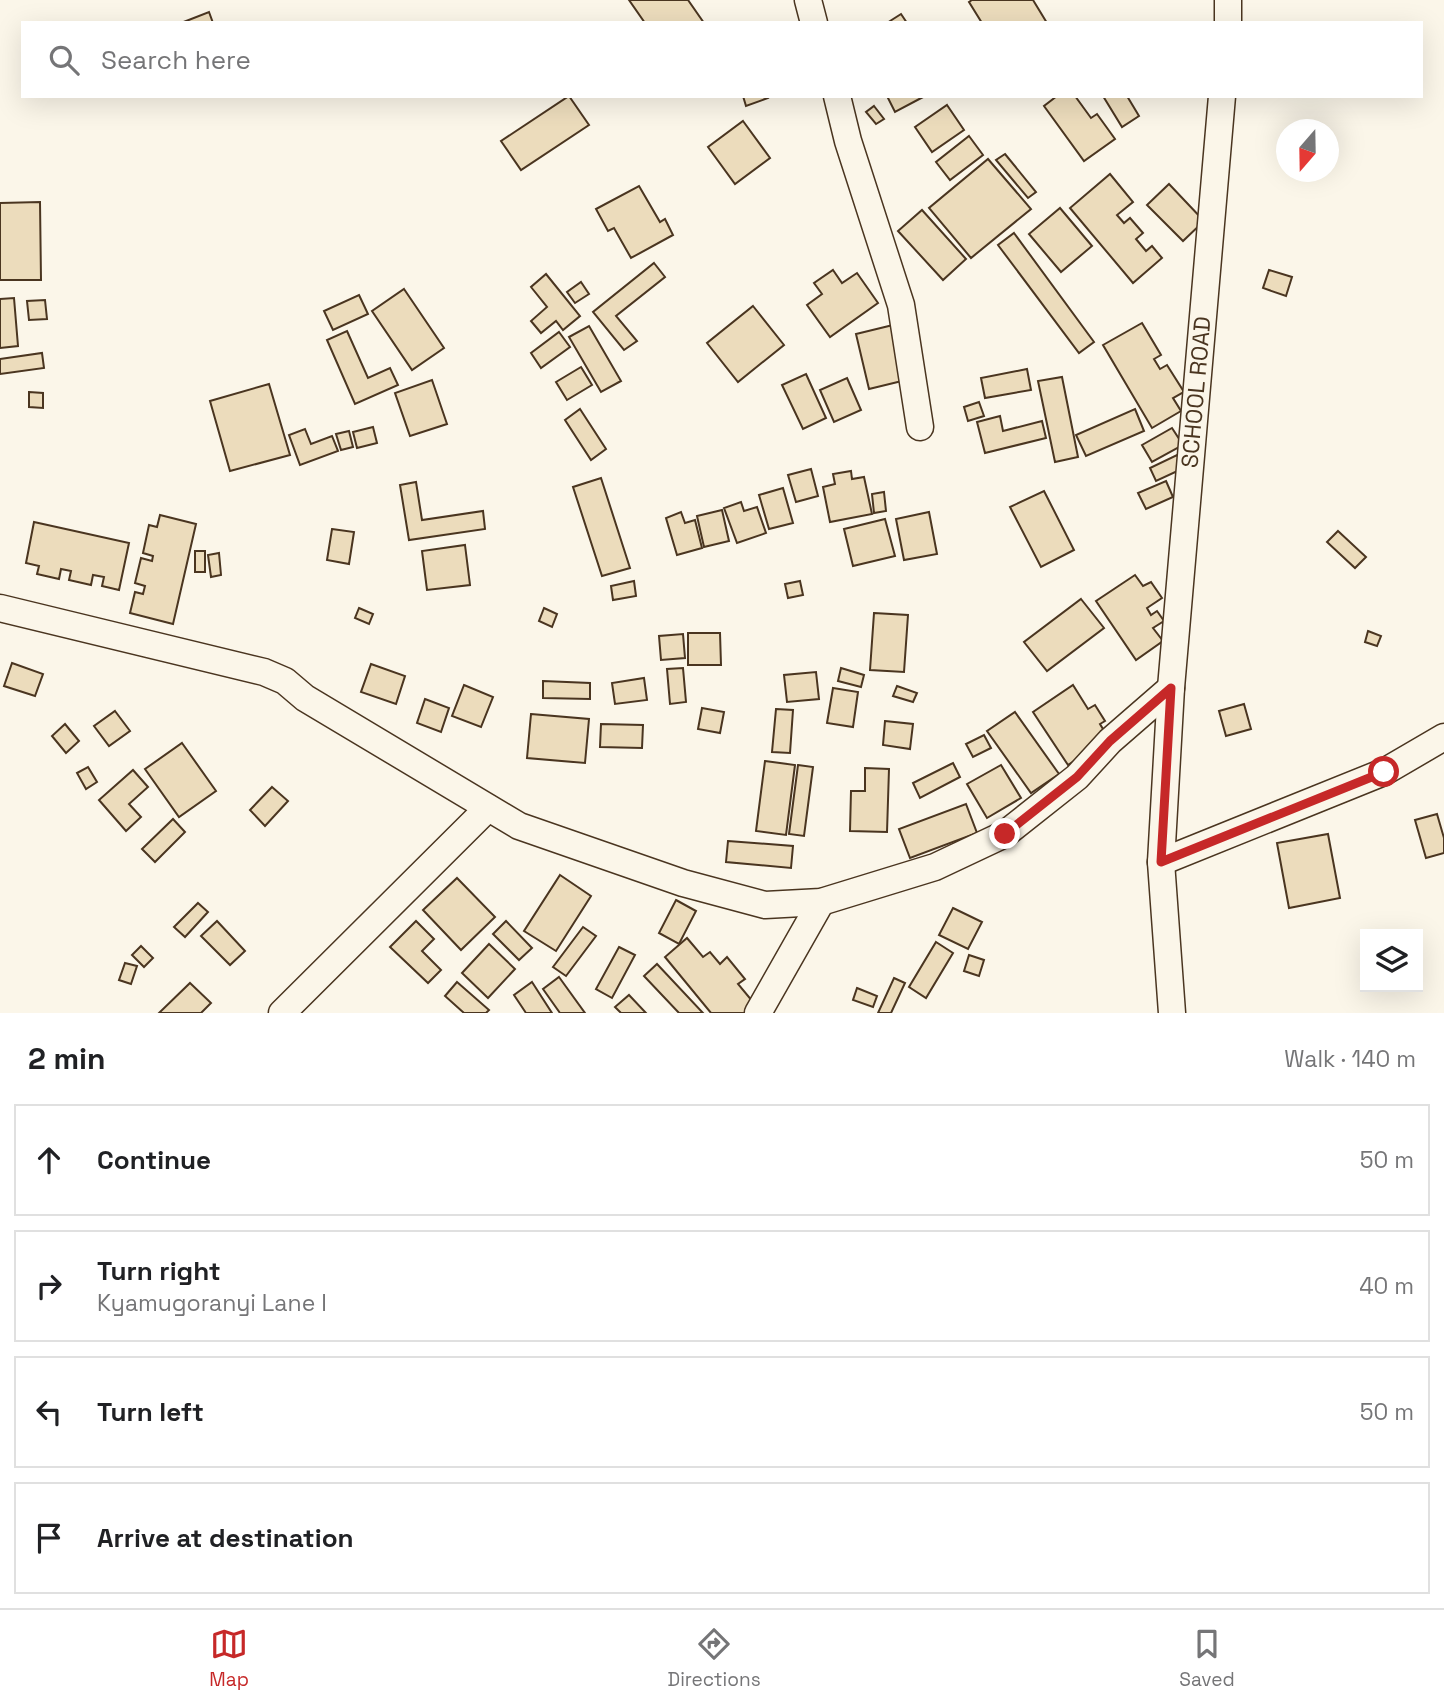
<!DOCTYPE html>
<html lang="en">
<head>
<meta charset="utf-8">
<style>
	:root { --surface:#fff; --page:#f6f6f6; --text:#202124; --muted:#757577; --line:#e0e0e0; --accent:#c62828 }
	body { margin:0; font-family:"Space Grotesk",sans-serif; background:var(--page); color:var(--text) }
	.controls { position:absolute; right:21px; bottom:21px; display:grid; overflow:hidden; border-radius:0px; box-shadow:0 7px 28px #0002 }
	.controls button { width:63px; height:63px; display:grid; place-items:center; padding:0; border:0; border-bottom:2px solid var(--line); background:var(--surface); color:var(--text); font:35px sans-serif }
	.compass { position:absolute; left:1276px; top:119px; width:63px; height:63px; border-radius:50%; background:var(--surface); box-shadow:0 7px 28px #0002; rotate:200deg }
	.stop { position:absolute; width:21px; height:21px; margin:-16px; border:5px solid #c62828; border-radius:50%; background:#fff }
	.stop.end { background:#c62828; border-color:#fff; box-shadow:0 2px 7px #0008 }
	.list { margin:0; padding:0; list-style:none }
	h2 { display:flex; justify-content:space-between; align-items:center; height:91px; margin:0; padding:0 28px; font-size:30px }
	h2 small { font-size:23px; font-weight:400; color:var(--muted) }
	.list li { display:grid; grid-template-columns:46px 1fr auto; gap:21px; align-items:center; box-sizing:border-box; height:112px; margin:0 14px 14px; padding:0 14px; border:2px solid var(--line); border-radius:0px }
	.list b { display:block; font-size:26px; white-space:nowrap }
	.list p { margin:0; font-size:23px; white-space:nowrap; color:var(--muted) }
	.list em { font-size:23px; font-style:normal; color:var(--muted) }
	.icon { flex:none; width:38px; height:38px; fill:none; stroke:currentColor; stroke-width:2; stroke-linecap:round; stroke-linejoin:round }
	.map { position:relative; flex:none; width:1444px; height:1013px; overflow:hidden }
	.search { position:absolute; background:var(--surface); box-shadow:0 7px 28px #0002; left:21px; right:21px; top:21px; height:77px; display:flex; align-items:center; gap:18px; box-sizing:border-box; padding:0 24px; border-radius:0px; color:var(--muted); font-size:26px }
	.sheet { height:595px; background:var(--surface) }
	nav { display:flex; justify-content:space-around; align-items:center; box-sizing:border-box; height:98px; border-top:2px solid var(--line); background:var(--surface); font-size:19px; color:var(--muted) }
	nav a { display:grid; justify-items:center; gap:4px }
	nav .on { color:var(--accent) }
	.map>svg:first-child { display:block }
</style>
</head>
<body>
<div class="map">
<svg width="1444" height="1013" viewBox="0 0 1444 1013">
	<rect width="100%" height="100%" fill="#fbf6e9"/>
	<g fill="#ecdcbc" stroke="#4a3520" stroke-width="2">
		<polygon points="629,0 688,0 704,23 645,23"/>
		<polygon points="972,0 1033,0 1047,23 982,23 969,2"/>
		<polygon points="209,12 213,23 181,23"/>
		<polygon points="901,14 907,23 887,23"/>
		<polygon points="569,96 589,125 521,170 501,141"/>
		<polygon points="743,96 767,96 768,98 746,106"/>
		<polygon points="887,96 925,96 895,112"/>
		<polygon points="1057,96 1075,96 1091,118 1097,114 1115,139 1084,161 1044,106"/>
		<polygon points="1103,96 1127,96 1139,116 1122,127"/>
		<polygon points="947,105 964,130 932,152 915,127"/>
		<polygon points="874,106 884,119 876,124 866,112"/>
		<polygon points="743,121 770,158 735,184 708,147"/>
		<polygon points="969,136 983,155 950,180 936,162"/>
		<polygon points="1005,154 1036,192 1028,198 996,160"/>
		<polygon points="988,159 1031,209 971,258 929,208"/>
		<polygon points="1110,174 1133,202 1117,215 1124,223 1130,218 1143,233 1136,239 1146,251 1152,246 1162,258 1133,283 1070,208"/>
		<polygon points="1169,184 1204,221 1183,241 1147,205"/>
		<polygon points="639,186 660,222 665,219 673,235 631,258 614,228 608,231 596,209"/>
		<polygon points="40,202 41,280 0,280 0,203"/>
		<polygon points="1060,208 1092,246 1061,272 1029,234"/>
		<polygon points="922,210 966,259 943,280 898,231"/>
		<polygon points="1014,233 1094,342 1079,353 998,245"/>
		<polygon points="654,263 665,277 616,316 637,341 624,350 593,312"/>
		<polygon points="833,270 842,283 857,273 878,303 830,337 807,305 822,294 814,283"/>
		<polygon points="1269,270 1292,277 1286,296 1263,288"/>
		<polygon points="546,274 580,316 563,330 556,321 541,333 531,321 547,307 531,287"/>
		<polygon points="581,282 589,294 575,303 567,292"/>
		<polygon points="404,289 444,348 412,370 372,311"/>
		<polygon points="359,295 368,314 333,330 324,311"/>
		<polygon points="14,298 18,346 0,348 0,299"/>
		<polygon points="45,300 47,319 29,320 27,301"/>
		<polygon points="753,306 784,345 738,382 707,343"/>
		<polygon points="1142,323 1161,355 1154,359 1160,369 1167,365 1184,392 1173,398 1181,411 1152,428 1103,345"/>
		<polygon points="893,325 906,380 869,389 856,334"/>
		<polygon points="589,326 621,381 601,392 569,337"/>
		<polygon points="347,331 368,378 390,368 398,385 355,404 327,340"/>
		<polygon points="559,332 570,347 541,368 531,353"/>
		<polygon points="42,353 44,368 0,374 0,359"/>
		<polygon points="581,367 592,385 567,400 556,382"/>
		<polygon points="1027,369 1031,390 985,398 981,378"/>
		<polygon points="806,374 826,418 803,429 782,385"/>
		<polygon points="1062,377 1078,457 1055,462 1038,381"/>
		<polygon points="847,378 861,410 834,422 820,390"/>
		<polygon points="432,380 447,424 410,436 395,393"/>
		<polygon points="269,384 290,455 230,471 210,401"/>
		<polygon points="29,392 43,393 43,408 29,407"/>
		<polygon points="979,402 984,416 968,421 964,407"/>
		<polygon points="580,409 606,449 591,460 565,420"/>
		<polygon points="1135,409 1144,431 1086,456 1076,435"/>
		<polygon points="1000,416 1003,431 1042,421 1046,438 985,453 977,422"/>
		<polygon points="373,427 377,443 357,448 353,432"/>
		<polygon points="1172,428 1183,445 1152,462 1142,445"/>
		<polygon points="305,429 311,444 332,436 338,451 300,465 289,435"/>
		<polygon points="349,431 353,447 341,450 336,434"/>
		<polygon points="1177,455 1184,468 1156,481 1150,468"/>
		<polygon points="811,469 818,496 796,502 788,475"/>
		<polygon points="851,471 852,479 864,477 872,514 830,522 823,487 835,484 833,474"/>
		<polygon points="601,478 630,568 602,576 573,487"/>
		<polygon points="1166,481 1173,497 1146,509 1138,493"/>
		<polygon points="416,482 422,520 483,511 485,529 409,540 400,485"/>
		<polygon points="783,488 793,523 769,529 759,495"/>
		<polygon points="1044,491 1074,550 1041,567 1010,507"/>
		<polygon points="884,492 886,511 874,513 872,494"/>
		<polygon points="741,502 744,511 757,507 766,533 737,543 724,508"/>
		<polygon points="722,510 729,541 704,547 697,516"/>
		<polygon points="681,512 685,523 695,520 702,548 677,555 666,518"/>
		<polygon points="929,512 937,554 904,560 896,519"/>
		<polygon points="160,515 196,524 173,624 130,613 135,592 143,594 145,586 135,583 141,558 152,561 153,556 143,553 149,525 157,527"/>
		<polygon points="885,519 895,556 853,566 844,529"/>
		<polygon points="34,522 129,543 119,590 102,586 104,577 93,575 91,585 69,580 71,571 61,569 59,579 37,574 39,566 26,563"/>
		<polygon points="332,529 354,532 349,564 327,560"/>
		<polygon points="1338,531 1366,557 1355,568 1327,542"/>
		<polygon points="465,545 470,585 427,590 422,551"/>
		<rect x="195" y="551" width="10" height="21"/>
		<polygon points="219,553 221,575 211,577 208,555"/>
		<polygon points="1135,575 1143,586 1151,582 1162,598 1147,608 1151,615 1157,611 1164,621 1153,628 1163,641 1136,660 1096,601"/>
		<polygon points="634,581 636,596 613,600 611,586"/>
		<polygon points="800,581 803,595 788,598 785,584"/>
		<polygon points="1081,599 1104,628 1047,671 1024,642"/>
		<polygon points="359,608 373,614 369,624 355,618"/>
		<polygon points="544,608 557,614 552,627 539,621"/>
		<polygon points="874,613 908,615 904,672 870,670"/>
		<polygon points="1368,631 1381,636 1377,646 1365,642"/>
		<polygon points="688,633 720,633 721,665 688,665"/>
		<polygon points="683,634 685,658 661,660 659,636"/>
		<polygon points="12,663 43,674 35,696 4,686"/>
		<polygon points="371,664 405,676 396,704 361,692"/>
		<polygon points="683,668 686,702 670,704 667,669"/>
		<polygon points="841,668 864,675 861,687 838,681"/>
		<polygon points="816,672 819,699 787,702 784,675"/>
		<polygon points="644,678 647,700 615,704 612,683"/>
		<polygon points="543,681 590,683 590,699 543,698"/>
		<polygon points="464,685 493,697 481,727 452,716"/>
		<polygon points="1073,685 1088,709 1095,705 1105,721 1100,724 1109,739 1068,765 1033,712"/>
		<polygon points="897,686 917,693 913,702 893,696"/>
		<polygon points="833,688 858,692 853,727 827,723"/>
		<polygon points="425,699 449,708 441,732 417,723"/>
		<polygon points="1244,704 1251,729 1226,736 1219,711"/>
		<polygon points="702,708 724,712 720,733 698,729"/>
		<polygon points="776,709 793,710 790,753 772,752"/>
		<polygon points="115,711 130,731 109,746 94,726"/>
		<polygon points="1015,712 1059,774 1031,793 987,731"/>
		<polygon points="531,714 589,719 585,763 527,758"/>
		<polygon points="885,721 913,724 910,749 883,745"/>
		<polygon points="65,724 79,741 66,753 52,736"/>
		<polygon points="601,724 643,725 642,748 600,747"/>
		<polygon points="984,735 991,748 973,757 966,744"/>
		<polygon points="182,743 216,791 179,817 145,769"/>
		<polygon points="765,761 795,765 786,835 756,831"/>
		<polygon points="953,763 960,777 920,798 913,783"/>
		<polygon points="798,765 813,767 804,836 789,834"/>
		<polygon points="1001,765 1021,798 987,818 967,784"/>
		<polygon points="88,767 97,782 86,789 77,773"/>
		<polygon points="865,768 889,769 887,832 850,831 851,791 865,791"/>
		<polygon points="133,770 148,787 129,804 141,817 126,831 99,800"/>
		<polygon points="272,787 288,801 265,826 250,810"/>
		<polygon points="966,804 977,833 910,858 899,829"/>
		<polygon points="1437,814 1444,838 1444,853 1426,858 1415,820"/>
		<polygon points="173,819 185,832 155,862 142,849"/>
		<polygon points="1328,834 1340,898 1289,908 1277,843"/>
		<polygon points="728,841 793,846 791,868 726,862"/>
		<polygon points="560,875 591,896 556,951 524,931"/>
		<polygon points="457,878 495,917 461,950 423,910"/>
		<polygon points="676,900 696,911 679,944 659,933"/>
		<polygon points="198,903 208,912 185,937 174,927"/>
		<polygon points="953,908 982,922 968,949 939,935"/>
		<polygon points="217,921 245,951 230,965 201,936"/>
		<polygon points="416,921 434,939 422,951 441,970 428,983 390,947"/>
		<polygon points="506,921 532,948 519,960 493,934"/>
		<polygon points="583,927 596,936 566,976 553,967"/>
		<polygon points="687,938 703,957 710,952 720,964 727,957 745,979 738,984 758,1008 753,1013 711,1013 665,957"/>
		<polygon points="936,942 953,953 926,998 909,987"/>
		<polygon points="489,944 515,969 488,998 462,973"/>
		<polygon points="141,946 153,958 144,967 132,955"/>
		<polygon points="619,947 635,955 612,998 596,989"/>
		<polygon points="969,955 984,960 979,976 964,971"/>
		<polygon points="125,963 137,966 131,984 119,980"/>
		<polygon points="657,964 703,1013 679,1013 644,976"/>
		<polygon points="559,977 585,1013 560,1013 543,989"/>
		<polygon points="894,978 905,983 891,1013 878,1013"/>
		<polygon points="457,982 489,1010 486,1013 464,1013 445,996"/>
		<polygon points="532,982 552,1013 526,1013 514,995"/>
		<polygon points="190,983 211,1003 201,1013 159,1013"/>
		<polygon points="857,988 877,996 873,1007 853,1000"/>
		<polygon points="629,995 646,1013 621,1013 615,1007"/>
	</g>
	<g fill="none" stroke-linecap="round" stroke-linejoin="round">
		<g stroke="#4a3520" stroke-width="29">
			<g id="street">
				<polyline points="808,0 814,23"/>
				<polyline points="1228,0 1228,23"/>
				<polyline points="837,96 848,141 901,305 920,427"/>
				<polyline points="0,608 264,672 285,681 305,698 519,826 683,883 765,905 821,902 935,867 1005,834 1077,777 1110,741 1171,688"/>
				<polyline points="1161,862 1384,772 1444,737"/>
				<polyline points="282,1013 488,808"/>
				<polyline points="758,1013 821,902"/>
				<polyline points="1172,1013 1161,862 1171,688 1222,96"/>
			</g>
		</g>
		<use href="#street" stroke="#fbf6e9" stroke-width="26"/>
	</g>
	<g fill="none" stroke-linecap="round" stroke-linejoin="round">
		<polyline stroke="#c62828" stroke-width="9" points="1005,834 1077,777 1110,741 1171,688 1161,862 1384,772"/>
	</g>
	<g text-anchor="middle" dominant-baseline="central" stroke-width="5" stroke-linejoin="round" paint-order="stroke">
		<g font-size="23" fill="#4a3520" stroke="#fbf6e9">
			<text transform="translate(1196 392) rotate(-85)">SCHOOL ROAD</text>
		</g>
	</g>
</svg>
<div class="controls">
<button><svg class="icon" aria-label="layers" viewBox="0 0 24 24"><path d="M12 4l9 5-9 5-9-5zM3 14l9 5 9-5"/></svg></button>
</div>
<svg class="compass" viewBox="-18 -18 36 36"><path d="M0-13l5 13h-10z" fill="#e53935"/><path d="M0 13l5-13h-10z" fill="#757577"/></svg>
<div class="stop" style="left:1384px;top:772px"></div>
<div class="stop end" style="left:1005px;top:834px"></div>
<div class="search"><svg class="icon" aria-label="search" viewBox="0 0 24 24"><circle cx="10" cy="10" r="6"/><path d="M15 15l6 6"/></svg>Search here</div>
</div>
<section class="sheet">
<h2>2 min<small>Walk · 140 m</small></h2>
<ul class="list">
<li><svg class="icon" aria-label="ahead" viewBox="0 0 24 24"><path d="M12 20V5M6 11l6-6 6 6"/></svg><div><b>Continue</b></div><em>50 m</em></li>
<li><svg class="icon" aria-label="right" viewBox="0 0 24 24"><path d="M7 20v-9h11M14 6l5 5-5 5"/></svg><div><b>Turn right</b><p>Kyamugoranyi Lane I</p></div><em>40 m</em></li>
<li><svg class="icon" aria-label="left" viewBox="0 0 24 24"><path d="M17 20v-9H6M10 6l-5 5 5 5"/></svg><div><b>Turn left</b></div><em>50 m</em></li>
<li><svg class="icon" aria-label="arrive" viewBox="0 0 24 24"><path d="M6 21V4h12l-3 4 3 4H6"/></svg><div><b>Arrive at destination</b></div></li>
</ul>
</section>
<nav>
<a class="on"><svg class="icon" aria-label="map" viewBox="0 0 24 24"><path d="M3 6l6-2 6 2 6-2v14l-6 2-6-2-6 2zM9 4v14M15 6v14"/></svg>Map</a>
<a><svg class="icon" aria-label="directions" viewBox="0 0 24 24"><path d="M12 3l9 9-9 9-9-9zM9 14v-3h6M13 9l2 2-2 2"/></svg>Directions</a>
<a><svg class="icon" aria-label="saved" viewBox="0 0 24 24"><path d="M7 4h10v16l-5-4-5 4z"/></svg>Saved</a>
</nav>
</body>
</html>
